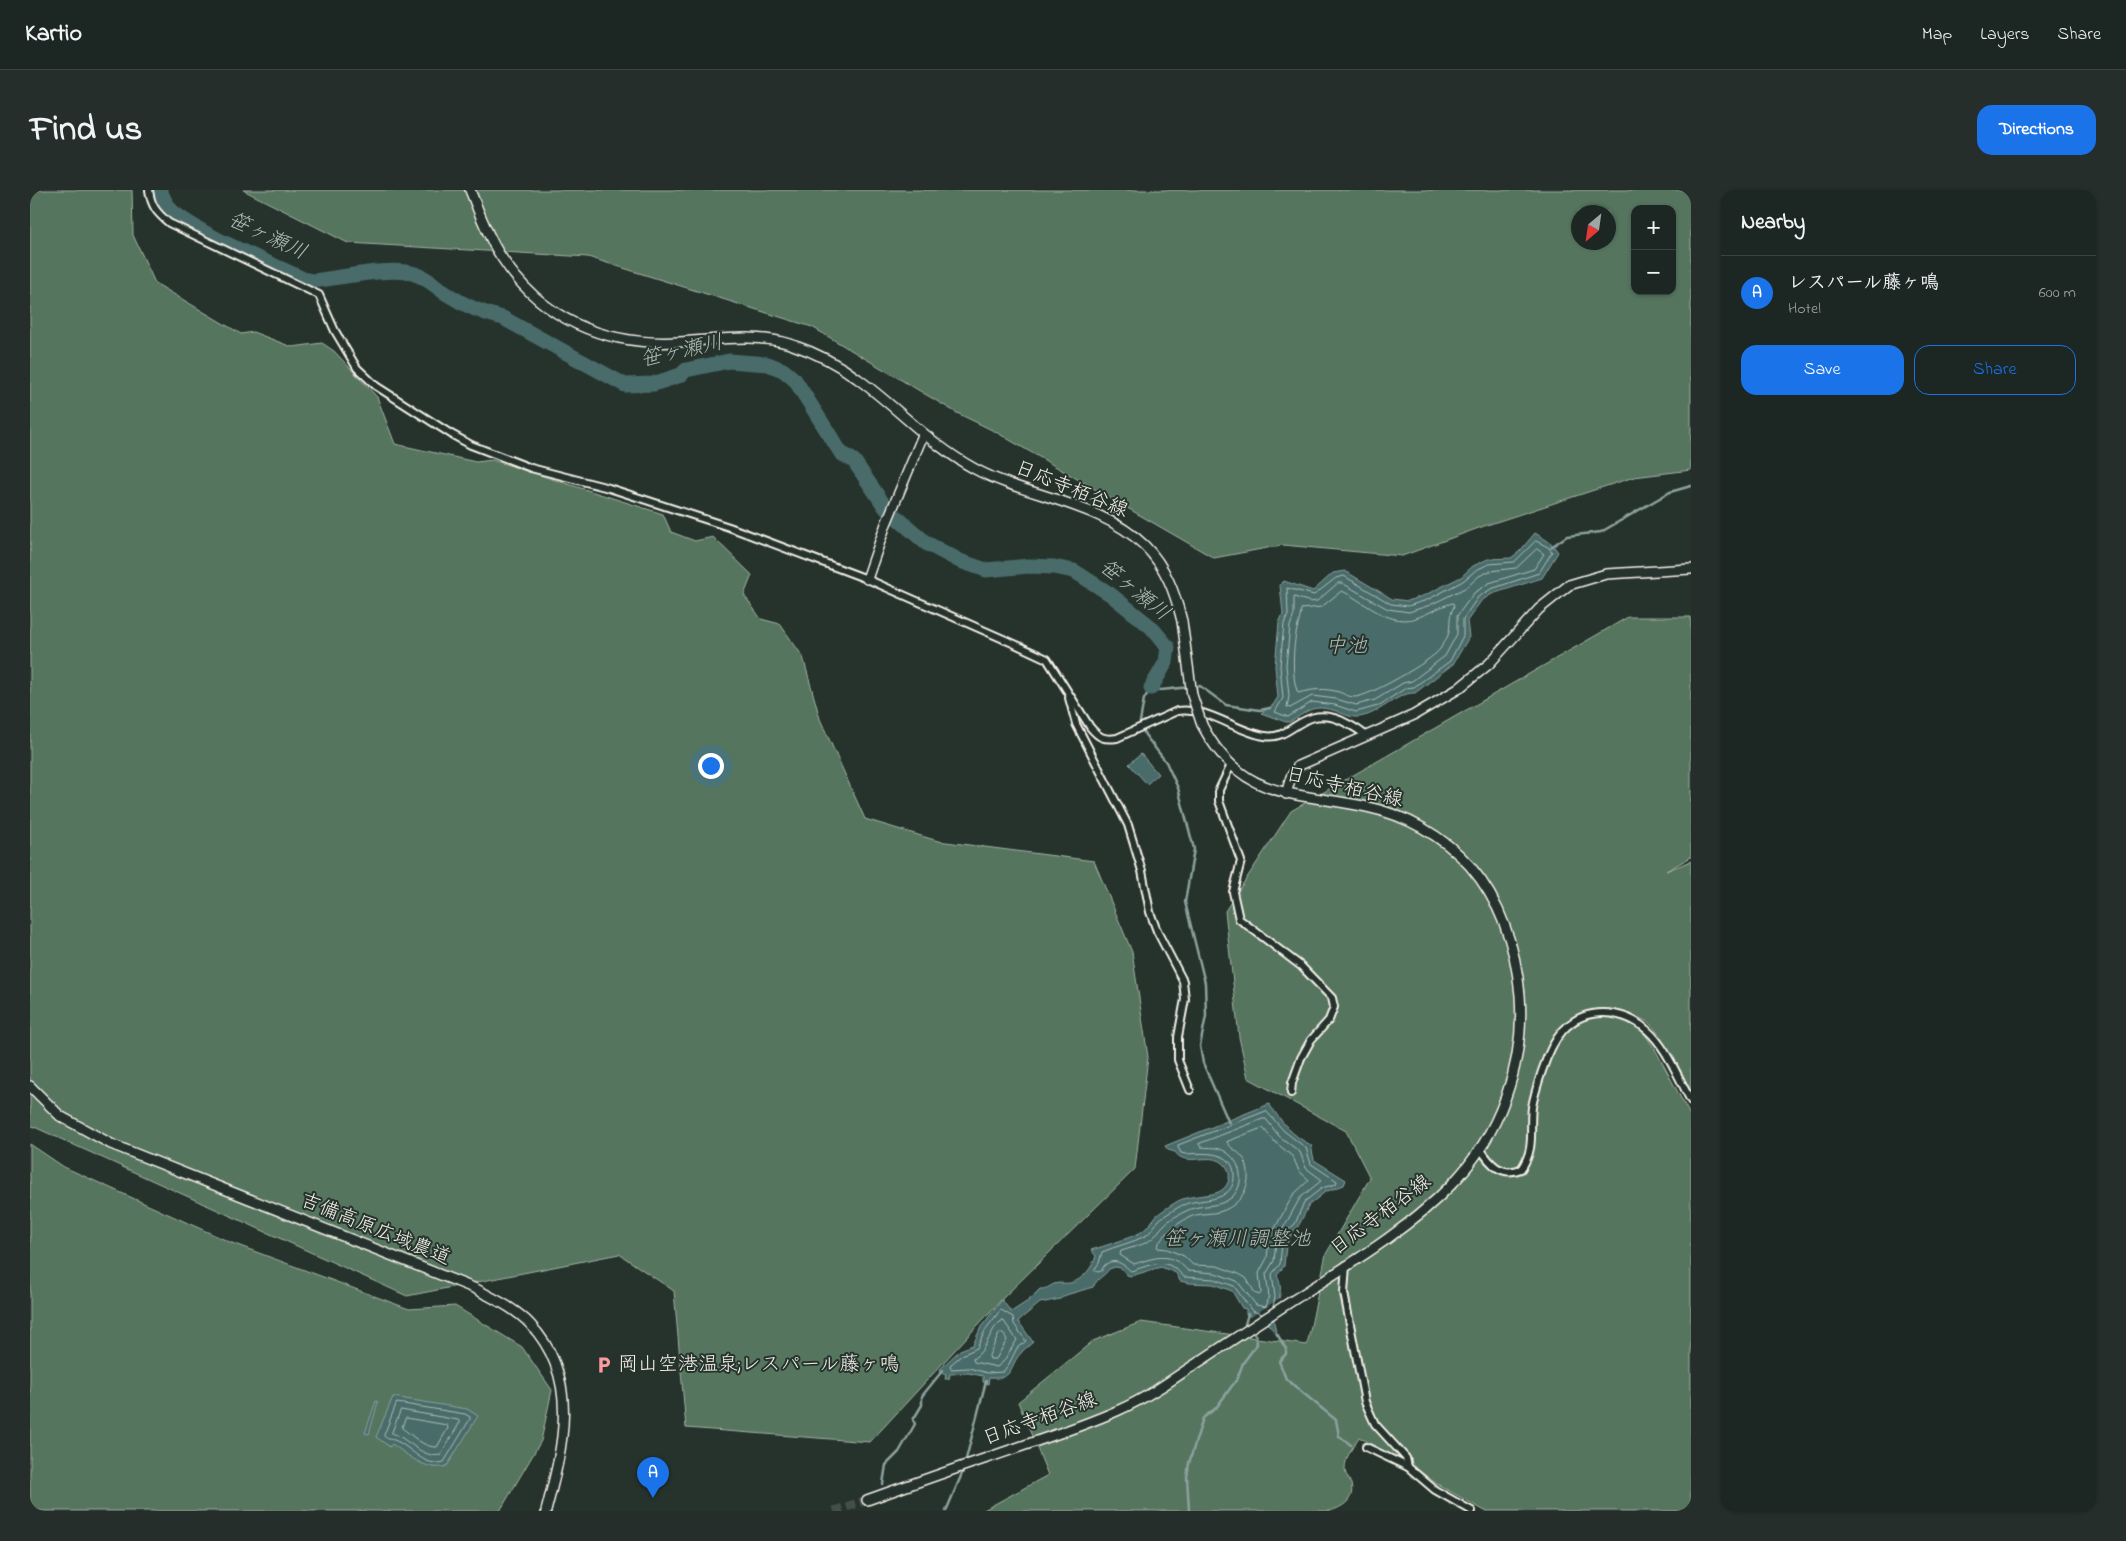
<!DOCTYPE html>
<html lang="en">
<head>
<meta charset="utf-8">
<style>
	:root { --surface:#1c2622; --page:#252e2a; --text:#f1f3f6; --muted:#a0a5a5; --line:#3a4340; --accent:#1a73e8 }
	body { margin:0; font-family:"Indie Flower","Klee One",sans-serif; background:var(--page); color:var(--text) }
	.controls { position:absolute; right:15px; top:15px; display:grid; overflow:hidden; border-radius:10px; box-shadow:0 1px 4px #0004 }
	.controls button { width:45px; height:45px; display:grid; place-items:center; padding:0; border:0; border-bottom:1px solid var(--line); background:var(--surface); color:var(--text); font:25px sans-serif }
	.compass { position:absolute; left:1541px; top:15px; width:45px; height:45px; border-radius:50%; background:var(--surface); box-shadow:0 1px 4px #0004; rotate:209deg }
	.you { position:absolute; left:680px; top:575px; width:18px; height:18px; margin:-12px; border:4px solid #fff; border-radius:50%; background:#1a73e8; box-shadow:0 0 0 8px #1a73e833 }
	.badge { display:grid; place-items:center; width:32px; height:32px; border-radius:50%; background:var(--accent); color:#fff; font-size:16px; font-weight:700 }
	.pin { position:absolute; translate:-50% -41px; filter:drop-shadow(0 1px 2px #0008) }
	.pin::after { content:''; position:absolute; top:26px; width:18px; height:15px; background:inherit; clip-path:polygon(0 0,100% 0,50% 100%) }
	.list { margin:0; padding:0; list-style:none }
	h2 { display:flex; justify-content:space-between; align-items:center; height:65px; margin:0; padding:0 20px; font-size:21px }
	h2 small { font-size:16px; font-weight:400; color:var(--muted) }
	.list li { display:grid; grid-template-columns:32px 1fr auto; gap:15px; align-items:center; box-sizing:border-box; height:75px; padding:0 20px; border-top:1px solid var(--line) }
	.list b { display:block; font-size:19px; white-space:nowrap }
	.list p { margin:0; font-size:16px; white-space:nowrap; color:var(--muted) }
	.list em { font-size:16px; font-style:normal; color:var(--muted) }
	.actions { display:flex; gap:10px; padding:15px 20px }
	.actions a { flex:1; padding:11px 0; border:1px solid var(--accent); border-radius:15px; text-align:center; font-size:18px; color:var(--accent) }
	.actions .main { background:var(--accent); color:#fff }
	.map { position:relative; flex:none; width:1661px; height:1321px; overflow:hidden; border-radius:15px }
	header { display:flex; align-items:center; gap:30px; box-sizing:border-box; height:70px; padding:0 25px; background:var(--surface); border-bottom:1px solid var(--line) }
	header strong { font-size:24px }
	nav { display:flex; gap:28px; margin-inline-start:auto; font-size:18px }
	.intro { display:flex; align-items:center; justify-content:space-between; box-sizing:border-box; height:120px; padding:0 30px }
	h1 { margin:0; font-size:35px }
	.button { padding:12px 22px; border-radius:15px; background:var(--accent); color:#fff; font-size:18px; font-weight:700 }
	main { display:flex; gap:30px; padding:0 30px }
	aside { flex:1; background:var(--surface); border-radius:15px; box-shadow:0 1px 4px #0004 }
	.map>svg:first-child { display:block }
</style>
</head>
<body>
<header>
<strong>Kartio</strong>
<nav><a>Map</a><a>Layers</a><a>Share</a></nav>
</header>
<div class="intro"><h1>Find us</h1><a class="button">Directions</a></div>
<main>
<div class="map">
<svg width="1661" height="1321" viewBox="0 0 1661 1321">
	<rect width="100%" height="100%" fill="#26332d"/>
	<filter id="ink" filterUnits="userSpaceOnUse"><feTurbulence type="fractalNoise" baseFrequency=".02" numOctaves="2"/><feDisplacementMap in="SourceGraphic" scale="10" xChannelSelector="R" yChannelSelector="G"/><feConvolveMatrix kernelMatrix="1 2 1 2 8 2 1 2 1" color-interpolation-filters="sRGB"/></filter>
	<g filter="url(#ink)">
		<g fill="#54755f" stroke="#a4b3a4" fill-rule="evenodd">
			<polygon points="0,0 102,0 103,45 125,93 211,144 223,142 262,157 292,153 304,161 347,207 365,254 446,272 462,270 633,324 641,342 665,351 683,347 722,385 714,405 731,429 750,434 773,467 790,529 835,629 908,651 1064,671 1102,762 1118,867 1105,979 972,1109 840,1252 656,1238 644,1101 589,1064 377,1106 0,935"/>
			<path d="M213,0h1448v280l-57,7 -147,48 -85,31 -119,-11 -69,13 -220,-127 -37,-18 -145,-86 -224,-70 -240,-14zM1605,19h37v82h-37zM1548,22h30v30h-30z"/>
			<path d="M1598,427h63v240l-25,14 25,-10v232l-32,-59 -11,-12 -17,-8 24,35 36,68v394h-206l-48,-27 -16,-12 -62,-35c-6,10 -14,20 -14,32 0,5 4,10 6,15 4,16 -8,23 -21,27h-348l66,-36 -30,-73 75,-61 48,-19 166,23 19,-91 44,-76 -24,-47 -98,-53 -9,-41 -14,-126 66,-100z"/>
			<polygon points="0,954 34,977 202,1053 379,1119 425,1116 492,1157 522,1200 511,1251 470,1321 0,1321"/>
		</g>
		<g fill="#486c6b" stroke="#8da19d">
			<path d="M1505,343l16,10 7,9 -16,26 -50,16 -11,7 -14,20 2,16 -16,27 -38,29c-19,-1 -38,25 -60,24 -6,0 -13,-4 -19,-6 -23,-7 -27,-1 -46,11h-4l-25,-9 12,-8 5,-8 -3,-31 4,-43 4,-9 -3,-29 4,-4 29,10 20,-18 12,-2 47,28 16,2 17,-6 36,-18 12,-11 15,-7 23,-1 9,-7z"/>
			<polygon points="1111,564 1128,584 1117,594 1099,574"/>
			<path d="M1239,914c12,17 23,32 42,41l3,15 32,20 -2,5 -19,7 -16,13 -11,22 -5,4 -7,15 -2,20 -7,9c9,19 -3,30 -3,47 0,5 3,11 4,15 -10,-15 -14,-18 -32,-22v-6l-4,-1 -10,-17 -19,-7 -24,-1 -9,-2 -4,-8 -15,-6 -30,9 -4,-1 -6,-7 -6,-1 -6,2c-5,8 -10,7 -16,18l-27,8 -6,4 -20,4 -22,18 15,21c-4,4 -9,7 -12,11 -13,14 -6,27 -32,25l-1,6 -5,-2v-6l-15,-3 -18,1 -1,5h-4l1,-5 -5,-2 -1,-3 20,-19 13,-5 8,-18 21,-27 9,12 17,-11 12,-12c7,0 8,-2 14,-5 5,-2 11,0 16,-1 12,-2 23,-16 26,-27l-5,-6c10,-3 47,-14 53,-20 5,-4 8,-9 12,-14 4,-4 17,-12 22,-15 13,-7 35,-4 44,-11 7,-5 10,-16 4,-24 -13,-17 -40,3 -51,-14l-7,-2 -3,-4z"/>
			<path d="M363,1207l74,12 11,7 -31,50c-21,6 -39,-11 -55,-22l-2,3 -14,-10z"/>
			<polygon points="346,1211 348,1212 339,1244 335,1243"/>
		</g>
		<polygon fill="#26332d" points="1253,1106 1248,1126 1235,1134 1219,1128"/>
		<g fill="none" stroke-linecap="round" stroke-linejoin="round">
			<g stroke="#afbcb6" stroke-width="1">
				<polygon points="1506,351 1518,357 1522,362 1509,383 1461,399 1448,407 1433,429 1433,446 1420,471 1384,497 1376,498 1348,516 1326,522 1305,515 1282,512 1258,527 1245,522 1253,508 1250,476 1254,434 1258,425 1257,398 1284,405 1306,388 1314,386 1361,414 1378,416 1397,410 1433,391 1446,380 1459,374 1484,372"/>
				<polygon points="1507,359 1514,364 1504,379 1459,393 1444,403 1427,426 1427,444 1415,466 1382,491 1373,493 1345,510 1326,515 1306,509 1282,506 1260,518 1257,517 1259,506 1256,475 1260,436 1264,425 1264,407 1281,412 1287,411 1308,393 1312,393 1358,419 1379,422 1400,415 1437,397 1449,386 1460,381 1486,378"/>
				<path d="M1312,401c22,10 44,34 71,28 14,-4 26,-13 40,-16l1,3c-6,13 -3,14 -5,26 -1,5 -6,12 -9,17 -7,11 -73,49 -86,48 -5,0 -10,-3 -15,-5 -15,-4 -26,-3 -41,1 -7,-14 -5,-49 -1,-64 2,-8 4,-13 4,-20l20,-2z"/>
				<path d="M1233,929h3l13,17 21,16 6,16 16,12 -22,18 -24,43 -2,20 -8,13 3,23 -3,10 -10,-2 -19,-24 -22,-8 -27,-2c-18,-20 -31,-14 -54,-7l-14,-9 1,-4c9,-3 20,-5 28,-10 7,-4 10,-12 16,-17 4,-4 13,-9 19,-12 15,-9 33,-3 47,-14 17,-15 9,-42 -11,-49 -6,-2 -13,-1 -19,-2l-2,-3z"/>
				<path d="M1233,938l11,13 19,16 6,14 10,9 -16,15 -24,44 -2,19 -8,15 2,20 -2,2 -4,-2 -9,-15 -7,-4 -22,-8 -24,-1 -9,-9 -17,-7 -9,-1 -1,-2c7,-12 19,-22 31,-28 11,-6 23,-3 34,-7 21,-7 32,-30 23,-50 -4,-9 -15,-12 -18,-19z"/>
				<polygon points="971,1120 983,1127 984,1134 996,1151 987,1158 979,1174 973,1182 957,1183 939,1178 921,1179 920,1175 932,1165 947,1158 956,1139"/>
				<path d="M1232,1124l-10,-3 -18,-25 -20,-7 -30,-2c-18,-21 -30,-13 -53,-6 -7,-6 -17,-15 -27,-5 -5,7 2,3 -6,6l-4,-2 5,-7 3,-11c14,-6 30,-9 43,-16 6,-3 10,-12 15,-17 4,-3 18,-12 23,-14 13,-6 33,-3 43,-12 6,-4 8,-10 8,-17 1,-26 -31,-23 -48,-22l-5,-1 -3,-6v-2l88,-34 18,20 22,17 5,16 26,17 -1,3 -14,4 -18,14 -9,22 -6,5 -7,14 -2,21 -8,10 3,23 -2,10"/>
				<path d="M973,1130l14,20 -14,22 -6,5 -23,-5 -1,-3c16,-10 16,-32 30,-39z"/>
				<polygon points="970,1143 973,1143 977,1150 966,1169 960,1169 959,1166"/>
				<path d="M367,1213l68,11 5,3v2l-26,43c-21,6 -33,-16 -50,-22 -4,-1 -6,0 -10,-4z"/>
				<path d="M371,1220l57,10 2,2 -19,33c-19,4 -33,-17 -49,-22z"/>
				<path d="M376,1228l41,7 1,3 -11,19c-13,1 -25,-12 -35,-19z"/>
			</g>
			<g stroke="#8da19d" stroke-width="2.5">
				<polyline points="1521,357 1537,346 1571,342 1640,302 1661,296"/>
				<polyline points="1199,933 1173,873 1170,856 1176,826 1175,793 1155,712 1164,659 1148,598 1136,572 1115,545 1110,532 1114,509 1121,498 1131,500 1170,496 1196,515 1230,520 1240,518"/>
				<polyline points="1218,1137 1215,1134 1218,1124"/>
				<polyline points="1247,1144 1256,1159 1256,1164 1249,1171 1256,1189 1306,1230 1309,1246 1321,1255"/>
				<polyline points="935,1273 956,1191"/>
				<polyline points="853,1294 856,1275 869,1262 885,1234 883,1230 892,1215 892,1206 913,1180"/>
				<polyline points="916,1321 934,1279"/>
				<polyline points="1159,1321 1157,1287 1159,1273 1173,1228 1186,1218 1207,1189 1213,1173 1227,1154 1226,1146 1221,1141"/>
			</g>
			<path stroke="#486c6b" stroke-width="15" d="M130,0c3,8 7,17 14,23 34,26 90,47 129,66l9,2c27,-3 79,-15 103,-7 13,4 21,13 32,20 17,11 38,20 56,24l122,67 28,-1 28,-9 5,-5 43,-9 39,3 15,6 12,10 46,73 13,8 32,47 40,35 34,18 26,9 43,-4 25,1 20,4 36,23 41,33 17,20 -2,15 -15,26"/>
			<polyline stroke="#455049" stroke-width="9" stroke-dasharray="9 4.5" stroke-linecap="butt" points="804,1321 837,1310"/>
			<g stroke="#f4f1e8" stroke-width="10">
				<g id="street">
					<path d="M119,0c2,16 8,23 20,33l150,72 16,36 22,37 19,18 75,48 20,11 60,23 78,20 120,39 138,52 150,66 30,14 43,68c9,11 14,13 27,11l60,-27c31,-5 59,21 88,25 27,5 36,-31 75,-16 10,5 18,8 26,16"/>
					<polyline points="1039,508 1046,534 1098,635 1112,681 1120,722 1127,741 1153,791 1155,809 1148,847 1148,870 1160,900"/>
					<polyline points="1201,575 1189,600 1189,611 1211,671 1203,702 1209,729 1271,776 1302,808 1304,817 1299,830 1281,850 1271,868 1262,893 1261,903"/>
					<path d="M1450,958c10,16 21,29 41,21 15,-21 8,-38 11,-62 2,-12 6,-24 10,-36 10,-30 25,-58 61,-58 52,1 67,49 88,88"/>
					<polyline points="1316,1075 1314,1103 1335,1212 1345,1234 1376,1268 1378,1277"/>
					<polyline points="1336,1257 1378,1277 1405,1300 1442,1321"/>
				</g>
			</g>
			<g stroke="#f4f1e8" stroke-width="12">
				<g id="secondary">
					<path d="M440,0c9,22 17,45 30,65 41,65 105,91 179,87 37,-2 76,-9 111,2 24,8 47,19 68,35 40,29 71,65 117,90 52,28 127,34 170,77 21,21 30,47 37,75"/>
					<polyline points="837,389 856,334 893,245"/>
					<polyline points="1256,604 1261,587 1268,576 1384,525 1428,499 1459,474 1509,419 1539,395 1576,384 1661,379"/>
					<path d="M0,896l30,30 51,28 365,145c18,10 39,19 54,35 51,54 33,123 16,187"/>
					<path d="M837,1310c42,-15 84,-30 126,-44 43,-15 86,-28 126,-46 25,-11 47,-26 69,-41 28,-18 56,-37 84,-55 60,-40 130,-78 179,-129 49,-50 74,-121 69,-190 -4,-46 -19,-93 -50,-129 -27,-30 -64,-51 -103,-59 -73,-16 -124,-5 -165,-82"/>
				</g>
			</g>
			<use href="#street" stroke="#26332d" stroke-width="6"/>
			<use href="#secondary" stroke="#26332d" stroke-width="9"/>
			<g stroke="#f4f1e8" stroke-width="12" stroke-linecap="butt">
				<polyline id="secondary-bridge" points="1152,431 1162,505 1172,535"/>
			</g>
			<use href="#secondary-bridge" stroke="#26332d" stroke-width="9"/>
		</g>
	</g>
	<defs>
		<g id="parking-bare" transform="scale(1.35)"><path d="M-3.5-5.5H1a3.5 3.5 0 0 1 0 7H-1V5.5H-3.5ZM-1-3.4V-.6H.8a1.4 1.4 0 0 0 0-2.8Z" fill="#ff9aa2" stroke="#26332d" stroke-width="2.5" paint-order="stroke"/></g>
	</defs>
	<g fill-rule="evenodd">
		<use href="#parking-bare" x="574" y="1175"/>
	</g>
	<g text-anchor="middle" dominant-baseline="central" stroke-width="4" stroke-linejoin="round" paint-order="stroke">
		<g font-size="20" fill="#f4f1e8" stroke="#26332d">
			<text transform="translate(1041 300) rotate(22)">日応寺栢谷線</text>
			<text transform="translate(1314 598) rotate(13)">日応寺栢谷線</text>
			<text transform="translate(1351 1026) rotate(-37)">日応寺栢谷線</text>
			<text transform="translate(345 1040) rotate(22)">吉備高原広域農道</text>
			<text transform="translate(1010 1230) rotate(-20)">日応寺栢谷線</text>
		</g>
		<g font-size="20" fill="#f4f1e8" stroke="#26332d" text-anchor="start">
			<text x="588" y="1175">岡山空港温泉;レスパール藤ヶ鳴</text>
		</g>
		<g font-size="21" font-style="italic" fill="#afbcb6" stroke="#26332d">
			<text transform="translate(237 47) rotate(25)">笹ヶ瀬川</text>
			<text transform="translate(652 162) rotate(-13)">笹ヶ瀬川</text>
			<text transform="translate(1104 401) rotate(39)">笹ヶ瀬川</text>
			<text x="1316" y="457">中池</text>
			<text x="1207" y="1050">笹ヶ瀬川調整池</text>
		</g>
	</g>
</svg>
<div class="controls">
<button>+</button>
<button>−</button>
</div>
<svg class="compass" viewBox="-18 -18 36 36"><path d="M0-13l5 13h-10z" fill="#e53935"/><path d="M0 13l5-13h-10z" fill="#a0a5a5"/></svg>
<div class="you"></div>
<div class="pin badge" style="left:623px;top:1308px">A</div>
</div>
<aside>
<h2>Nearby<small></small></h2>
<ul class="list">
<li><span class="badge">A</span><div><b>レスパール藤ヶ鳴</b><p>Hotel</p></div><em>600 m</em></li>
</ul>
<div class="actions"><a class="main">Save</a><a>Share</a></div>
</aside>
</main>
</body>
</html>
